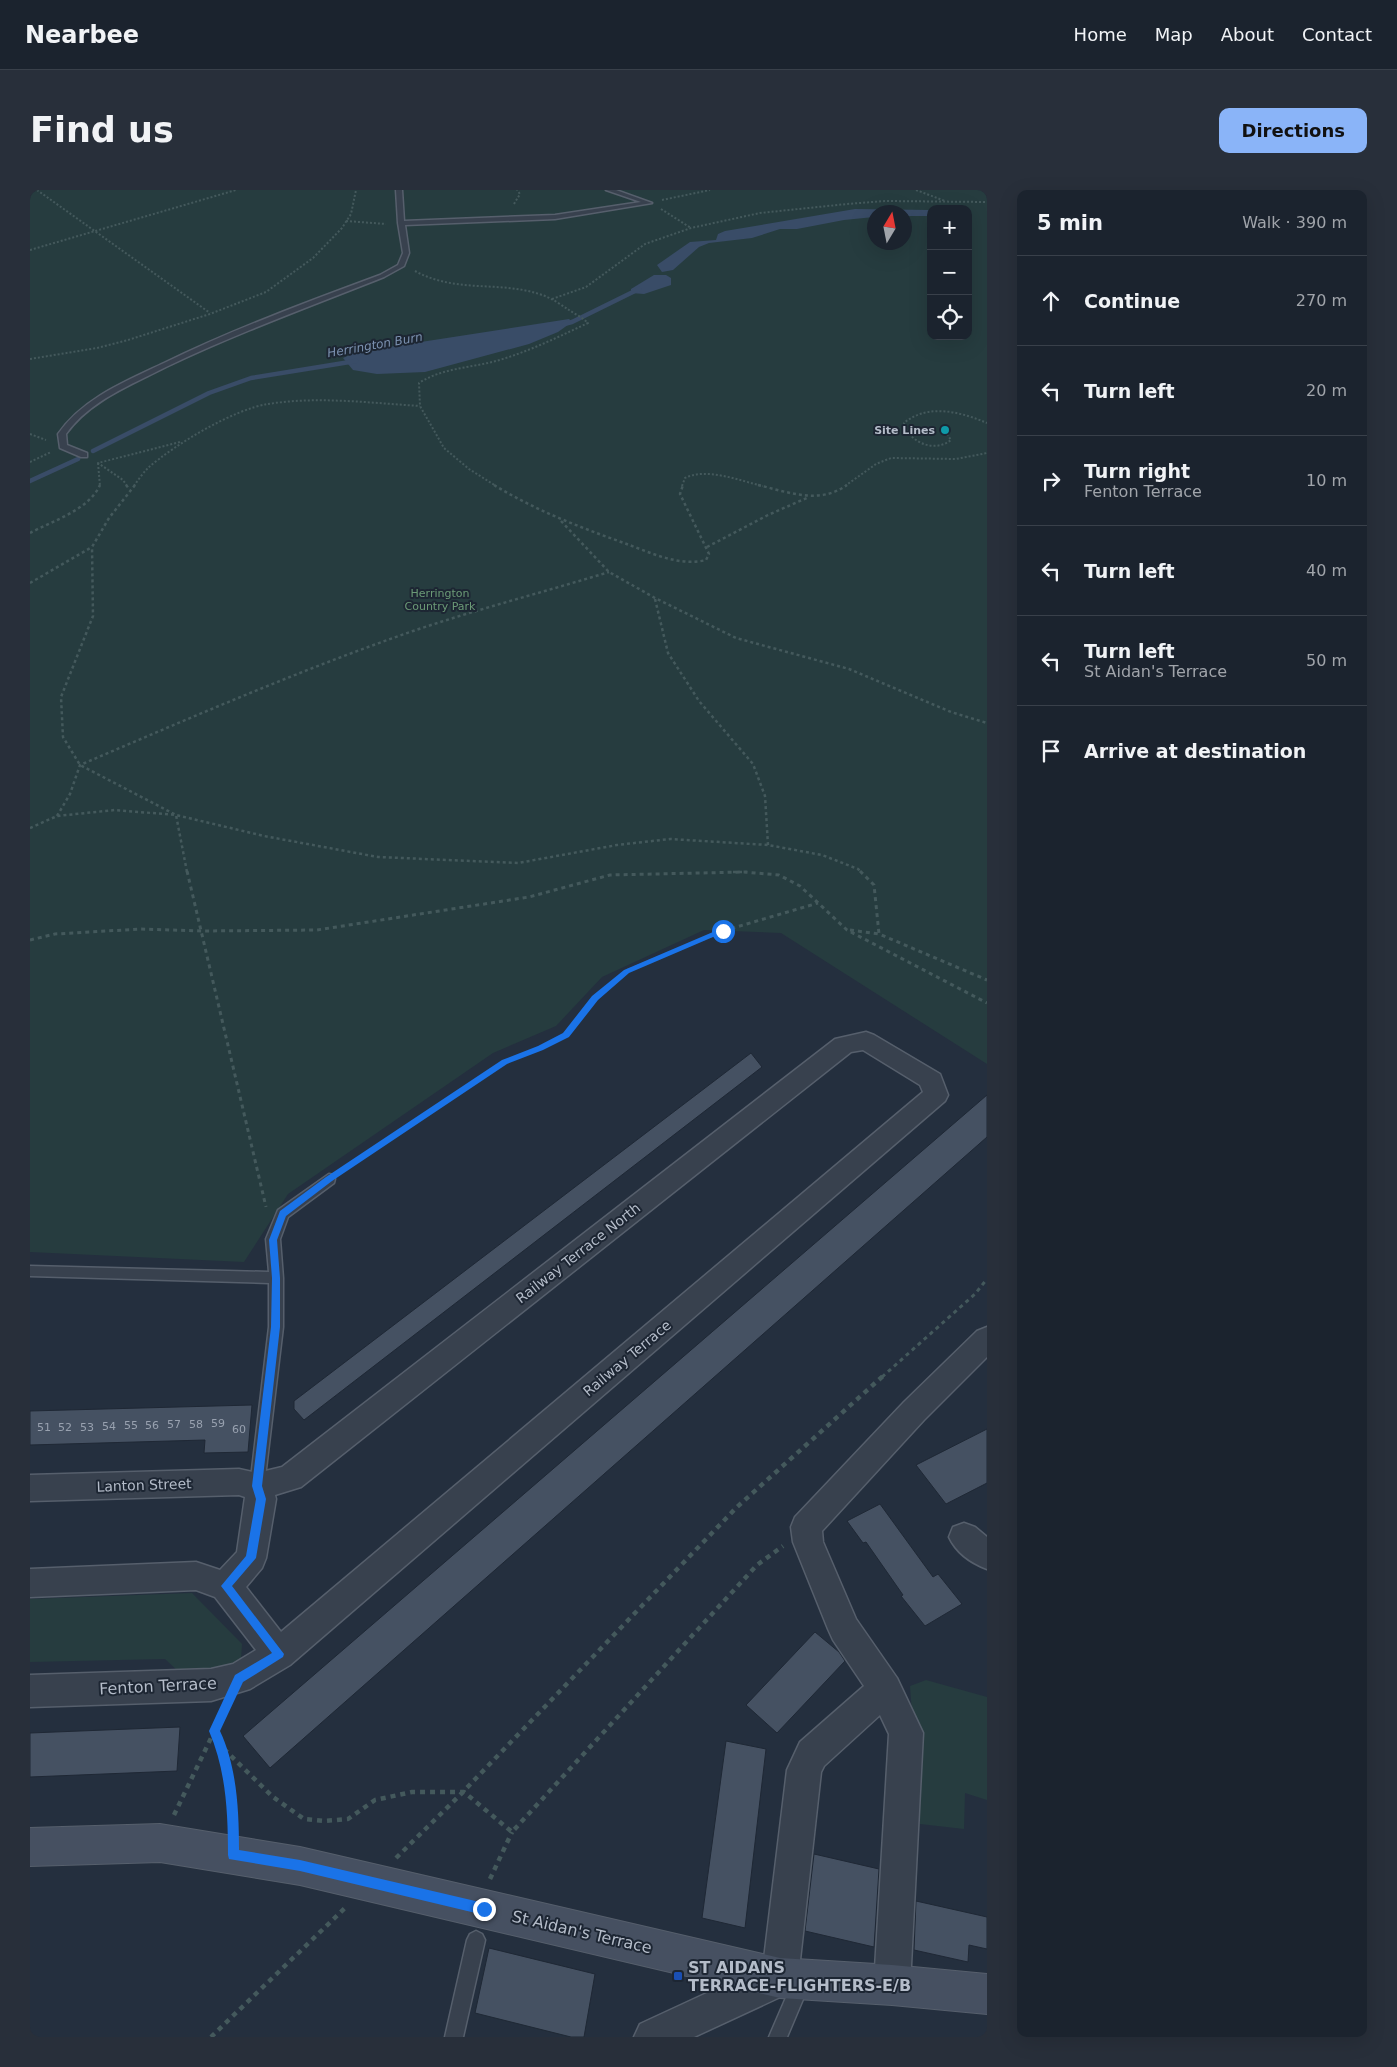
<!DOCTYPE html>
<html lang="en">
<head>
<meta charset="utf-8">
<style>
	:root { --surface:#1b232e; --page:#282f3a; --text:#f1f3f6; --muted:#a0a4aa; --line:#39404a; --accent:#8ab4f8 }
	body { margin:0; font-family:"DejaVu Sans",sans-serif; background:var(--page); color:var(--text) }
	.controls { position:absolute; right:15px; top:15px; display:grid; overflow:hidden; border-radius:10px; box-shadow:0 5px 20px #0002 }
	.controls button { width:45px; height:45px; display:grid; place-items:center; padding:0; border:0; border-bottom:1px solid var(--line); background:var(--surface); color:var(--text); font:25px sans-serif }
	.compass { position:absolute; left:837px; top:15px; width:45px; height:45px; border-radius:50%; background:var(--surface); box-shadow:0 5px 20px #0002; rotate:10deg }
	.stop { position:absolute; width:15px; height:15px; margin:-11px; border:4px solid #1a73e8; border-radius:50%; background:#fff }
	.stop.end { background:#1a73e8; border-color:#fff; box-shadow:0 1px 5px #0008 }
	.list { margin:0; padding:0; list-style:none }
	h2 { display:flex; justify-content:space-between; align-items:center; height:65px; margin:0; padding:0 20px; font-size:21px }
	h2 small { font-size:16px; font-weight:400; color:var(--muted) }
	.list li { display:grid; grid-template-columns:32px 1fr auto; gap:15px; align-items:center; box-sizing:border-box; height:90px; padding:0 20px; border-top:1px solid var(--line) }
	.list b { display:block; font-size:19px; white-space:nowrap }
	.list p { margin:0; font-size:16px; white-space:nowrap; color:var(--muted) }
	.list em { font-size:16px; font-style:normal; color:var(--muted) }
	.icon { flex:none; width:28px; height:28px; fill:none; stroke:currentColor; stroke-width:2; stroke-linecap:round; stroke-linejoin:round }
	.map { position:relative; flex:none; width:957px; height:1847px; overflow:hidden; border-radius:10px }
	header { display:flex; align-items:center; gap:30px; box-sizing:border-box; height:70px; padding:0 25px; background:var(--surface); border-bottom:1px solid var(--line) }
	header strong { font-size:24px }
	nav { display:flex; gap:28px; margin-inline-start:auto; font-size:18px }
	.intro { display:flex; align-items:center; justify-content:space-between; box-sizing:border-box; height:120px; padding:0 30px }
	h1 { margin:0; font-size:35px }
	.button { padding:12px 22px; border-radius:10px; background:var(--accent); color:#111; font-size:18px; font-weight:700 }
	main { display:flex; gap:30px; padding:0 30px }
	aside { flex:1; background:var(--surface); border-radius:10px; box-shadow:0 5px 20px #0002 }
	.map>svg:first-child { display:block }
</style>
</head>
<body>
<header>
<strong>Nearbee</strong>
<nav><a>Home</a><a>Map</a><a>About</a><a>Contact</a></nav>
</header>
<div class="intro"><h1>Find us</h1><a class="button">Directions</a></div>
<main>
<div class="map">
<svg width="957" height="1847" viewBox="0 0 957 1847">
	<rect width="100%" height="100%" fill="#242f3e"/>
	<g fill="#263c3f" fill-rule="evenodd">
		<path d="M0,0h957v874l-206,-131 -77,-3 -102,47 -46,49 -63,27 -205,141 -44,68 -214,-10zM901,19h37v127h-37zM844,22h30v30h-30z"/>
		<polygon points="162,1403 212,1454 211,1469 196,1478 148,1481 135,1469 0,1472 0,1409"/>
		<polygon points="896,1490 957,1507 957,1610 935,1603 934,1639 890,1634 880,1496"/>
	</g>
	<g fill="#394c67">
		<polygon points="825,19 901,20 901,26 875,26 874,22 844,22 844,27 814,30 767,39 750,39 722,48 679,53 669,57 643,80 632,82 627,75 660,52 686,50 688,44 695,41"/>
		<polygon points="624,85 636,85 641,88 641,95 614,104 601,103 601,99"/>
		<polygon points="539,129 542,132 528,142 499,154 395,182 347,184 323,180 313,168 326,162"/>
	</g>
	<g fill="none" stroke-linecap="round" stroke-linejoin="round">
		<g stroke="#394c67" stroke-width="4.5">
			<polyline points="534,134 542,132 609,99"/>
			<polyline points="63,261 179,203 221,188 326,171"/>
			<polyline points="0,291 48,269"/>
		</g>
	</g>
	<g fill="#455162" stroke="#1f2835">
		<polygon points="721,863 732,877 274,1230 264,1219 264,1211"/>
		<polygon points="957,905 957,947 240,1578 213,1546"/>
		<polygon points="222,1215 218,1262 174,1263 175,1250 0,1255 0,1221"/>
		<polygon points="957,1239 957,1293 916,1314 886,1275"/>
		<polygon points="850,1314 903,1387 908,1384 932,1414 895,1436 871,1406 873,1405 836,1352 833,1353 817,1331"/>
		<polygon points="785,1442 809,1462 815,1471 747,1543 716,1515"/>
		<polygon points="150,1537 147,1581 0,1587 0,1543"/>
		<polygon points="696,1551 736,1559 715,1738 672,1728"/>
		<polygon points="784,1664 849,1679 844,1757 775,1741"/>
		<polygon points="886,1711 957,1727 957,1759 939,1755 938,1772 884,1760"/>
		<polygon points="459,1758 565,1784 554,1847 541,1847 445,1823"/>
	</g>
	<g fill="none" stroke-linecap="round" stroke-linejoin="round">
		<g stroke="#565f6c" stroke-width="3">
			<g id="lane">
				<path d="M366,0h6l2,31 151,-6 86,-13 -35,-12h10l36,13 -97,16 -150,6 4,28 -5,13 -20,11c-73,29 -147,56 -218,90 -35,18 -77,34 -100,67l1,11 20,8v4h-6l-21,-9 -2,-14c25,-36 68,-53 106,-71 70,-34 143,-61 216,-88l18,-10 5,-12 -5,-30z"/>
				<polygon points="299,984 304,985 305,989 304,993 258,1027 250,1049 253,1088 253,1137 234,1296 232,1301 227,1303 222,1301 220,1296 239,1137 239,1093 0,1086 0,1076 239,1082 236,1049 248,1020"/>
				<polygon points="446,1741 452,1744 455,1750 433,1847 415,1847 437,1750 440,1744"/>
				<polygon points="770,1786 776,1789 779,1795 757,1847 739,1847 764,1789"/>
			</g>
		</g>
		<g stroke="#565f6c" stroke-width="3">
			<g id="street">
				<path d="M836,842l8,3 66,39 8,21 -3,6 -655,564 -40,24 -39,12 -181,6v-32l181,-6 22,-5 23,-14 -41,-53 -19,-7 -166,7v-28l166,-7 24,8 17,-18 8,-55 -6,-2 -209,6v-26l209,-6 18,4 25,-6 553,-428zM833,860l57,35 3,7 -642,540 -35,-45 16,-19 4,-10 10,-59 -1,-4 26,-8 550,-435z"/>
				<polygon points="957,1137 957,1167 894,1230 792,1341 793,1352 826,1429 867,1488 893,1543 880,1795 875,1808 862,1813 849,1808 844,1795 859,1544 850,1525 794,1576 791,1582 768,1788 763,1801 664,1847 604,1847 610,1834 733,1777 757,1580 770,1552 834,1496 803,1450 798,1439 763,1352 761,1337 765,1327 874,1212 947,1141"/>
				<path d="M934,1333l11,4 12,10v32c-16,-6 -31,-17 -38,-32l4,-10z"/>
			</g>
		</g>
		<g stroke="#565f6c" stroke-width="2">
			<polygon id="secondary" points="130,1634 270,1657 750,1768 862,1775 957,1784 957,1824 862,1815 750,1808 270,1695 130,1672 0,1676 0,1638"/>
		</g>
		<g stroke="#44595c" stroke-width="2" stroke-dasharray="2 2" stroke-linecap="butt">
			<polyline points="7,0 180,123"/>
			<polyline points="886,0 915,11"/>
			<polyline points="632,10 680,0"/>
			<polyline points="484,14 490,4 487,0"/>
			<polyline points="631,19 661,38"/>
			<polyline points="316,31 356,34"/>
			<polyline points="0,60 206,0"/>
			<path d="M385,81c42,23 85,9 127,24 10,3 19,10 27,15 6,4 14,8 19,13 -30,14 -60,29 -92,38 -26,7 -54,7 -77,22l1,23 24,42 25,21 27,17"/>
			<polyline points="522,109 556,97 615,54 661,38 730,23 817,14 855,11 957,12"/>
			<polyline points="0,169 67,158 98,150 180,124 236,102 283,68 312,38 321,24 326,0"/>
			<polyline points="0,244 16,250"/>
			<path d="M917,244l4,6c-16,13 -42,3 -47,-17 24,-20 57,-11 83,0"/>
			<polyline points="0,272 21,262"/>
			<polyline points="68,273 70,296"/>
			<polyline points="97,296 93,290 68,273 150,252"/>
			<path d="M104,296c4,-6 9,-13 14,-18 26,-23 86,-59 120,-64 50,-8 102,-1 152,2"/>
			<path d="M652,296l3,-8c22,-11 55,3 78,8"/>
			<polyline points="815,296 846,274 861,268 926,269 957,263"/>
		</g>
		<g stroke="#44595c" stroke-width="2.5" stroke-dasharray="3 3" stroke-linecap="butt">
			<polyline points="96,295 100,300"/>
			<polyline points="105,295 79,328 62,357 63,426 31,507 33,547 50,575 146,625 234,646 348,667 488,673 587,655 640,649 738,655 792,665 828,679 831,682"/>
			<path d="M464,295c41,25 85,42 130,58 25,9 55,24 82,17l3,-6 -29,-60 3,-9"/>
			<path d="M728,295c30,7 61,20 89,0"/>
			<polyline points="531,331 579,382 625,408 706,448 819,479 921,522 957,533"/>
			<path d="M0,343c22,-12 59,-23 70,-48"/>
			<polyline points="677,357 738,325 779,307"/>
			<polyline points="0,393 62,357"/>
			<polyline points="625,409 638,463 669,511 723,574 735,606 738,655"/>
			<path d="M27,626l13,-22 10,-29c110,-47 220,-95 333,-134 65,-22 131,-39 196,-59"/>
			<polyline points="0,638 27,626 85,620 146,625 157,682"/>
			<polyline points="703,682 717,682"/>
		</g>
		<g stroke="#44595c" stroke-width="3" stroke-dasharray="4 4" stroke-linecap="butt">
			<polyline points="157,681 236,1017"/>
			<polyline points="830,681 844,695 849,744 957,790"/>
			<polyline points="820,740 849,744"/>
			<polyline points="0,750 25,744 111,739 172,741 287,740 499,707 580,685 714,682 749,685 770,696 817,740 957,813"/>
			<polyline points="312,980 475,872 511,858 536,845 565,808 596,781 693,741 788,713"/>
			<polyline points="852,1187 945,1104 957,1089"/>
		</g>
		<g stroke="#44595c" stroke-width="4.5" stroke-dasharray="5 5" stroke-linecap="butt">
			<polyline points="185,1541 192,1557 243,1607 274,1629 294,1631 318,1629 345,1610 382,1602 434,1602 482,1642 727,1375 753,1356"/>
			<polyline points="193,1558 203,1633"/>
			<polyline points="144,1625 194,1521"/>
			<polyline points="366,1668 428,1607 707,1317 853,1186"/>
			<polyline points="460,1689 482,1642"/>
			<polyline points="181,1847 315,1718"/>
		</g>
		<use href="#lane" fill="#38414e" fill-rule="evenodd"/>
		<use href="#street" fill="#38414e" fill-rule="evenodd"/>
		<use href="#secondary" fill="#465061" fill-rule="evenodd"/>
	</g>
	<path fill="#1a73e8" d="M690,739l7,2 -98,42 -31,27 -29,37 -26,13 -36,14 -175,117 -46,35 -9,24 3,38v49l-18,159 4,13 -10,59 -24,28 52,68 -1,3 -40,25 -23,49c17,36 19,80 19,119l61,10 184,43 4,2 2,4 -2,4 -4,2 -184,-44 -71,-12 -1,-4c0,-42 -2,-85 -19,-124l26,-56 37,-22 -51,-67 25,-30 10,-57 -4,-13 19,-159 1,-49 -3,-38 11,-29 46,-34 176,-117 36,-14 25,-13 29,-37 32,-26z"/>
	<circle fill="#0f9aa8" stroke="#1d2633" stroke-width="2" cx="915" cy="240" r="5"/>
	<rect fill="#1a4fb4" stroke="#1d2633" stroke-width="2" x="643" y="1781" width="10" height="10" rx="2.5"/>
	<g text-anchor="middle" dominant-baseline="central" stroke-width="4" stroke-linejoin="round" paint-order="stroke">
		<g font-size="11" font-weight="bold" fill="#b4bcc9" stroke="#1d2633" text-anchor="end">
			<text x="905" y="240">Site Lines</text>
		</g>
		<g font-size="11" fill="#6b9a76" stroke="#1d2633">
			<text x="410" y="403">Herrington<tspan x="410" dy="13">Country Park</tspan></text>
		</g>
		<g font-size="11" fill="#98a1af">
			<text x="188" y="1233">59</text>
			<text x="144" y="1234">57</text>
			<text x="166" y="1234">58</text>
			<text x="101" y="1235">55</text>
			<text x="122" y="1235">56</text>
			<text x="79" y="1236">54</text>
			<text x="14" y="1237">51</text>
			<text x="35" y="1237">52</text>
			<text x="57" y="1237">53</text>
			<text x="209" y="1239">60</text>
		</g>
		<g font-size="12" font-style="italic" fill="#7c92b1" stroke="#1d2633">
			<text transform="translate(345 155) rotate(-10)">Herrington Burn</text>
		</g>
		<g font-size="14" fill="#b4bcc9" stroke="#1d2633">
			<text transform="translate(548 1063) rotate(-38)">Railway Terrace North</text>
			<text transform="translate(597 1168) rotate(-40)">Railway Terrace</text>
			<text transform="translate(114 1295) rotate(-2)">Lanton Street</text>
		</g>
		<g font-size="16" fill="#b4bcc9" stroke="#1d2633">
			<text transform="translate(128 1496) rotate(-3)">Fenton Terrace</text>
			<text transform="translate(552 1742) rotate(13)">St Aidan's Terrace</text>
		</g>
		<g font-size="16" font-weight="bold" fill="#b4bcc9" stroke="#1d2633" text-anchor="start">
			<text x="658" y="1777">ST AIDANS<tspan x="658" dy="18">TERRACE-FLIGHTERS-E/B</tspan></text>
		</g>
	</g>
</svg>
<div class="controls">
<button>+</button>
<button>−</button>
<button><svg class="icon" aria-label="locate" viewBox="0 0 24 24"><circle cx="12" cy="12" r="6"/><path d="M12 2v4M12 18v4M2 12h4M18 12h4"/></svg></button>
</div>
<svg class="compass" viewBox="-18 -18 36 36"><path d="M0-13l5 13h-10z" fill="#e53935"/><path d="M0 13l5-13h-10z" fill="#a0a4aa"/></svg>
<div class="stop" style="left:693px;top:741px"></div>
<div class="stop end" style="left:454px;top:1719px"></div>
</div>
<aside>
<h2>5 min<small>Walk · 390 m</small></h2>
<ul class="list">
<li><svg class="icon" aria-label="ahead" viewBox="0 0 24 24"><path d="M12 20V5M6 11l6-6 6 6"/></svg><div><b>Continue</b></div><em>270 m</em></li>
<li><svg class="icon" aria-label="left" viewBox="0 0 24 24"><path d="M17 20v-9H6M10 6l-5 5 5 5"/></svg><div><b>Turn left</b></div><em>20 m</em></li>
<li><svg class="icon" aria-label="right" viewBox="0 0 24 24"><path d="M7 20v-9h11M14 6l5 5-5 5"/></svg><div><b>Turn right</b><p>Fenton Terrace</p></div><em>10 m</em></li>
<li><svg class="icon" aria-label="left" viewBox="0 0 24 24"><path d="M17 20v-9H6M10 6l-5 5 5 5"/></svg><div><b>Turn left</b></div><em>40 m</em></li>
<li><svg class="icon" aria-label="left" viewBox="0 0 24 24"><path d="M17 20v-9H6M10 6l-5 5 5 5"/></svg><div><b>Turn left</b><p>St Aidan's Terrace</p></div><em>50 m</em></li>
<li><svg class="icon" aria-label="arrive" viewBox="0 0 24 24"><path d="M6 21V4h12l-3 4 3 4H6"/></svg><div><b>Arrive at destination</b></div></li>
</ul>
</aside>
</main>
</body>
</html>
